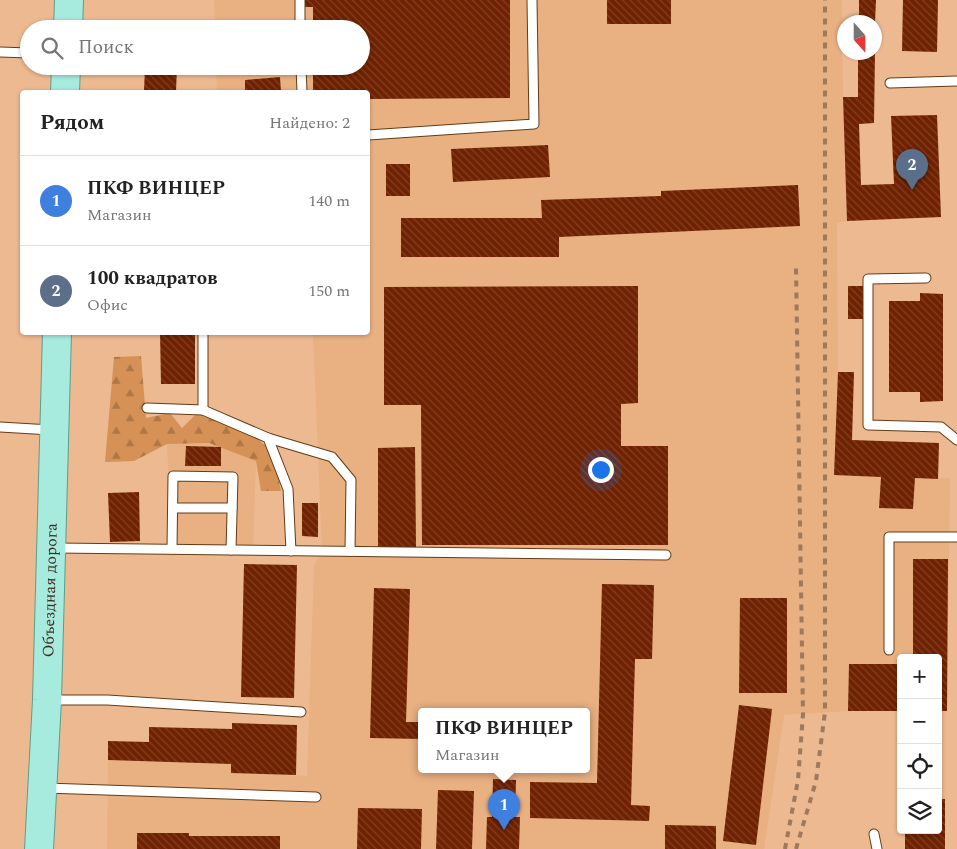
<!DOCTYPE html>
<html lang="ru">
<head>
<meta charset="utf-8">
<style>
	:root { --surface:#fff; --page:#f2f2f2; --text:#222; --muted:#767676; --line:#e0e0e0; --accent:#1a73e8 }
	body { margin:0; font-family:Spectral,serif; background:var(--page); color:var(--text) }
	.controls { position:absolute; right:15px; bottom:15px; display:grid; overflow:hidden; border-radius:5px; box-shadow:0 1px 4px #0004 }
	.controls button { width:45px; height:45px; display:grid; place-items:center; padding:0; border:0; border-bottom:1px solid var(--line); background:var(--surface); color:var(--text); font:25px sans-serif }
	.compass { position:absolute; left:837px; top:15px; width:45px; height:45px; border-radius:50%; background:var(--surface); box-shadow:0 1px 4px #0004; rotate:159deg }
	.you { position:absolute; left:600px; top:469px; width:18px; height:18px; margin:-12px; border:4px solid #fff; border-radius:50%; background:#1a73e8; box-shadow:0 0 0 8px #1a73e833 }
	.badge { display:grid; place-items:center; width:32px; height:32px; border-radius:50%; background:var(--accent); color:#fff; font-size:16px; font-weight:700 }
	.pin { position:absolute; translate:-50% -41px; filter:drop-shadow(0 1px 2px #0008) }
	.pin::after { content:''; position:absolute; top:26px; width:18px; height:15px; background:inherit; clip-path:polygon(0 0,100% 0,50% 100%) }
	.popup { position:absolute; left:418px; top:708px; width:172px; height:65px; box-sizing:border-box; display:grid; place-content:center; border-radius:5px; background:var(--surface); filter:drop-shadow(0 1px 4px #0005); font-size:16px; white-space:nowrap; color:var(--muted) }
	.popup b { font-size:19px; color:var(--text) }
	.popup::after { content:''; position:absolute; left:50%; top:100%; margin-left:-10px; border:10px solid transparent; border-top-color:var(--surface) }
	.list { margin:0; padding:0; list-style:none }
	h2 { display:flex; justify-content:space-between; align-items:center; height:65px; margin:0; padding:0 20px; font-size:21px }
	h2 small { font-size:16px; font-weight:400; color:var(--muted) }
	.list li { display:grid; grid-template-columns:32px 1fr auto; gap:15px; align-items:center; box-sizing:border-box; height:90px; padding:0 20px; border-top:1px solid var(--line) }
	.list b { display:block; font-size:19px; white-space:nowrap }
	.list p { margin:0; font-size:16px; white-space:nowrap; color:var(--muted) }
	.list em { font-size:16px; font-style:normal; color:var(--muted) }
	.icon { flex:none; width:28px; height:28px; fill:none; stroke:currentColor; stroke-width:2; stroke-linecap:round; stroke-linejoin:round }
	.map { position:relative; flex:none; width:957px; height:849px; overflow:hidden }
	.search { position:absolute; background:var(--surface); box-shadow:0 1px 4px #0004; left:20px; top:20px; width:350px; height:55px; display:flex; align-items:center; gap:12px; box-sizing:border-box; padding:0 18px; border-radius:28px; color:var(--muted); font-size:19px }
	.panel { position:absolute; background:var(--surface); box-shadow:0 1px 4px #0004; left:20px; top:90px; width:350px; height:245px; border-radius:5px }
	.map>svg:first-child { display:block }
</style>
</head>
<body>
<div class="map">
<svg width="957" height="849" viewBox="0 0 957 849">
	<defs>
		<pattern id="forest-firs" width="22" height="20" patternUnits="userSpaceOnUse" patternTransform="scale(1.25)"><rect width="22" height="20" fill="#d69156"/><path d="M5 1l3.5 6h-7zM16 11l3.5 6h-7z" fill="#af7746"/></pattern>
		<pattern id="building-back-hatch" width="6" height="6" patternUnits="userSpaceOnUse" patternTransform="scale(1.25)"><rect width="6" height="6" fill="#6f2100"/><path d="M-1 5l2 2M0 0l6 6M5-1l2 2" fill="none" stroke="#804125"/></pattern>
	</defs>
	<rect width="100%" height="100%" fill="#ecb991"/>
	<g fill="#e9b082" fill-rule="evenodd">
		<path d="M214,0h628l1,97 4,124 -10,2 1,149 -4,103 47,2 -1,31 33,1 2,-31h35l-3,233h-9v-53h-37v53h-53l-64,4 -20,134h-657l1,-89 123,4v9l76,3 7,-210 8,-15 -9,-218 55,-1v-240h-151l-1,-26h145v-37h-146zM422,711h164v58h-164z"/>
		<polygon points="209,443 256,461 253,550 172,549 167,444"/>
	</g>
	<path fill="url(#forest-firs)" d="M141,356l5,62 24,-5 12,15 14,-14c17,4 61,19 70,33 9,13 12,29 15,44h-20l-5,-30 -47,-18 -42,1 -33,17 -29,1 9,-105z"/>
	<g fill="url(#building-back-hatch)">
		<polygon points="300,0 510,0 510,98 368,99 368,92 313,92 313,66 361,66 361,29 313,29 313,7 300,7"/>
		<rect x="607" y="0" width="64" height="24"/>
		<polygon points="859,0 876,0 875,22 859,22"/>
		<polygon points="903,0 938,0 937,52 902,51"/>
		<polygon points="146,25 179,27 179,29 146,29"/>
		<polygon points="858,52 875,52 874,123 859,124 861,185 894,184 891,116 937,115 941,217 847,221 843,97 858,97"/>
		<polygon points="145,66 177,66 176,92 144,92"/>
		<polygon points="280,77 281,92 245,92 245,80"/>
		<polygon points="548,145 550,177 453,182 451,149"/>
		<rect x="386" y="164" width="24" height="32"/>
		<polygon points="798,185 800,226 559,237 559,257 401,257 401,218 542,218 541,200 661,196 661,191"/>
		<polygon points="638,286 638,403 621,404 621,446 668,446 668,545 422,545 421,405 384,405 384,287"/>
		<rect x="848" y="286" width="17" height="33"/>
		<polygon points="920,293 943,294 943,401 920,402 920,392 889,392 889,301 920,301"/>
		<polygon points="160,332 195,332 195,384 161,384"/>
		<polygon points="838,372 854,372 852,440 939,443 938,479 915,478 913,509 879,508 881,477 834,475"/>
		<polygon points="186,446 221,447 221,466 185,466"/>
		<polygon points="415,447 416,547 378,547 378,448"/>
		<polygon points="139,492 140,541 110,542 108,493"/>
		<polygon points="302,503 318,503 318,537 302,536"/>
		<polygon points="913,559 948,559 947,711 938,711 938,658 913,658"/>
		<polygon points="244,564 297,565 294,698 241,697"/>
		<polygon points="602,584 654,585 652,659 635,659 631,805 650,806 649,821 530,818 530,782 597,783"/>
		<polygon points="374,588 410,589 406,722 422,722 422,739 370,738"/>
		<polygon points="740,598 787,598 787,693 739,693"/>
		<polygon points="849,664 901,664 901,711 848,711"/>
		<polygon points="739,705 772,709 756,845 723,841"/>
		<polygon points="232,723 297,725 296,775 231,773 231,764 108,760 108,741 149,742 149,727 232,729"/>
		<polygon points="493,779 516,780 515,817 520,817 519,849 486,849 487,817 492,817"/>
		<polygon points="438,790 474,791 472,849 436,849"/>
		<polygon points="938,799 945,799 945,849 905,849 905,830 938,830"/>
		<polygon points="358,808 422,809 421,849 357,849"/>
		<polygon points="665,825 716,826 716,849 665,849"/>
		<polygon points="137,833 189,833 189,836 280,836 280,849 137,849"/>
	</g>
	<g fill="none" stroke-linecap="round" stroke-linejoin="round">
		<g stroke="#653b13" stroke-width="11">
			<g id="service">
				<polyline points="300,0 300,29"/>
				<polyline points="0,52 29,53"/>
				<polyline points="301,66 302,92"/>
				<polyline points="890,83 957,81"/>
				<polyline points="368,135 534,124 532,0"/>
				<polyline points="926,278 868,279 868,425 941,427 957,440"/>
				<polyline points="203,332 203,410"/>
				<polyline points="147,408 203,410 268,438 288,489 291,551"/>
				<polyline points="0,427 51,430"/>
				<polyline points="268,438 332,457 351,480 350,551"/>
				<polyline points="173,508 232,508"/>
				<polyline points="55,548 666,555"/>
				<polyline points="172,549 173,476 233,477 231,550"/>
				<polyline points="889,650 889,537 957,537"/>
				<polyline points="50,700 107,700 301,712"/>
				<polyline points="45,788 316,797"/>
				<polyline points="874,834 877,849"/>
			</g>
		</g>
		<g stroke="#5d9e8b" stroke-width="30">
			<g id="primary">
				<polyline points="68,29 69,0"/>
				<polyline points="65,92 66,66"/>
				<path id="s1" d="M39,849l8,-149 10,-368"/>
			</g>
		</g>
		<use href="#service" stroke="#fff" stroke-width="9"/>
		<use href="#primary" stroke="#a7eade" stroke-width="28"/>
		<g stroke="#9e795c" stroke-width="4" stroke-dasharray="6 6" stroke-linecap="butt">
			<polyline points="785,849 798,780 803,714 796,268"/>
			<polyline points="796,849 816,781 825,712 825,0"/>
		</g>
	</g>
	<g text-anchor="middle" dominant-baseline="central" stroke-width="5" stroke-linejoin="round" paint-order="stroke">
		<g font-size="16" fill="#3f2b1b" stroke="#fae0cb">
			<text stroke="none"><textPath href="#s1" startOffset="259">Объездная дорога</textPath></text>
		</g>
	</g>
</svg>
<div class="controls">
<button>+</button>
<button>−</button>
<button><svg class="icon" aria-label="locate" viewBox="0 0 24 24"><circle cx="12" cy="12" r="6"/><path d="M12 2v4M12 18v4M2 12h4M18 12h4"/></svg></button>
<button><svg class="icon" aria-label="layers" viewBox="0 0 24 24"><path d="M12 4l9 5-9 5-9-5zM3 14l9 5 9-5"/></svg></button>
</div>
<svg class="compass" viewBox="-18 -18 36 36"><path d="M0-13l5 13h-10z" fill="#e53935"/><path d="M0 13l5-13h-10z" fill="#767676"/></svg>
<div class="you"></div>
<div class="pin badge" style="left:504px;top:830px;background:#3f7fe0">1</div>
<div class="popup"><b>ПКФ ВИНЦЕР</b>Магазин</div>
<div class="pin badge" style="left:912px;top:190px;background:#5c6f8a">2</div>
<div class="search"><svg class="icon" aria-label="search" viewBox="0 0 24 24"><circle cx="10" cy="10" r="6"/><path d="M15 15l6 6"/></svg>Поиск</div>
<section class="panel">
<h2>Рядом<small>Найдено: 2</small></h2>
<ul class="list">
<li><span class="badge" style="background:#3f7fe0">1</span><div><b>ПКФ ВИНЦЕР</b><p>Магазин</p></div><em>140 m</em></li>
<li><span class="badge" style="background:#5c6f8a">2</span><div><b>100 квадратов</b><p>Офис</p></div><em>150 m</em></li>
</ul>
</section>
</div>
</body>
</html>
